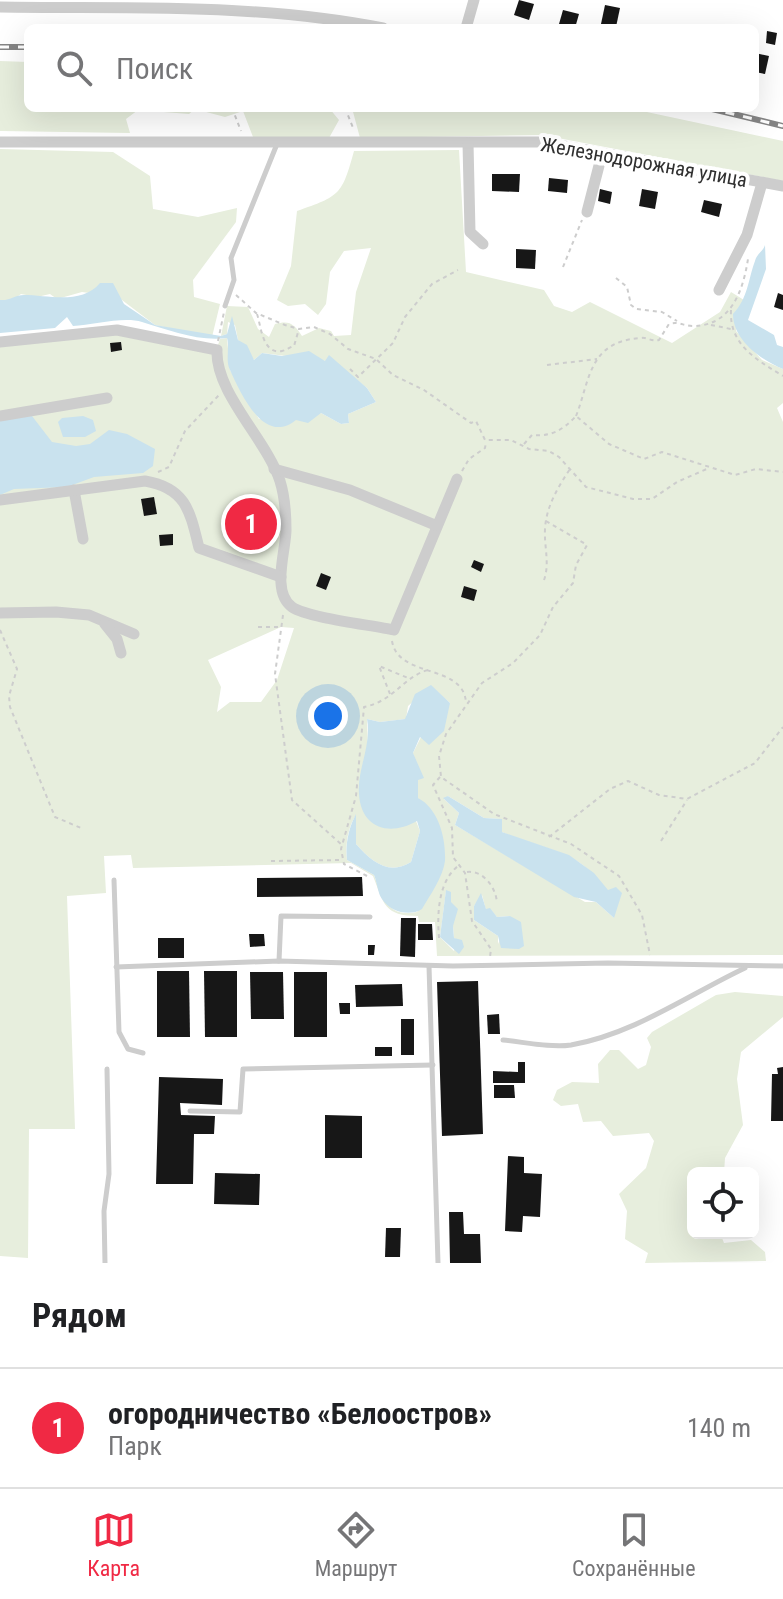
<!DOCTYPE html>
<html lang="ru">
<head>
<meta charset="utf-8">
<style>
	:root { --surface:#fff; --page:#f2f2f2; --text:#202124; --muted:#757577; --line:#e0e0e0; --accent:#f02944 }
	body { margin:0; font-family:"Roboto Condensed",sans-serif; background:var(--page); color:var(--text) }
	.controls { position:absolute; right:24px; bottom:24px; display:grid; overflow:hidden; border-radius:12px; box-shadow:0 8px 32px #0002 }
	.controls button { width:72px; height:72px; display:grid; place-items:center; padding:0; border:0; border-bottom:2px solid var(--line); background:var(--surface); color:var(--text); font:40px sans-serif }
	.you { position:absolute; left:328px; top:716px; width:28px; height:28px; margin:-20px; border:6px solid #fff; border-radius:50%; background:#1a73e8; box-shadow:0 0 0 12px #1a73e833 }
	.badge { display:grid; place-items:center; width:52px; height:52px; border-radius:50%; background:var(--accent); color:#fff; font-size:26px; font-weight:700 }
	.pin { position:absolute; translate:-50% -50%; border:4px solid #fff; box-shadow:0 2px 8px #0006 }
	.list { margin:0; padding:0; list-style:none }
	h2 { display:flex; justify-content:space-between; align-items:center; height:104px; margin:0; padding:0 32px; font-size:34px }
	h2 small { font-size:26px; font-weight:400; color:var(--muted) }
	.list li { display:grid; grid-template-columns:52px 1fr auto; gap:24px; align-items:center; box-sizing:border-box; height:120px; padding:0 32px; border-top:2px solid var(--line) }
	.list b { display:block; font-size:30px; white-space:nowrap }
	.list p { margin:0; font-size:26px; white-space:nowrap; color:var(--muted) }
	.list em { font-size:26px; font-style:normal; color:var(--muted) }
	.icon { flex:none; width:44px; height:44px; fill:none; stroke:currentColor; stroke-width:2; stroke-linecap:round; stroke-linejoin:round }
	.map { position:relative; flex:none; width:783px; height:1263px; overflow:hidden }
	.search { position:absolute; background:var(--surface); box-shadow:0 8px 32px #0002; left:24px; right:24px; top:24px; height:88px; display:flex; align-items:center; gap:20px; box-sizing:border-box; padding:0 28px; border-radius:12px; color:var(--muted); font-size:30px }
	.sheet { height:224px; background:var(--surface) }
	nav { display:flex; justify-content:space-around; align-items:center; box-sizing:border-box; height:112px; border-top:2px solid var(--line); background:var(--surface); font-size:22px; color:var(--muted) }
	nav a { display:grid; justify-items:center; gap:4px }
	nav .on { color:var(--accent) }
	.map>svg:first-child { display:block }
</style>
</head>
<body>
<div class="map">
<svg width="783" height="1263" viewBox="0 0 783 1263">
	<rect width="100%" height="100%" fill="#fff"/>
	<g fill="#e7eedd" fill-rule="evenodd">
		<polygon points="0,61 28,62 28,108 329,108 339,120 329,138 253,137 243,111 225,117 195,109 189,114 138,110 126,119 130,133 0,131"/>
		<polygon points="352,108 628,108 783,141 783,181 542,135 360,138"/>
		<polygon points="0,149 113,152 150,176 153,209 198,217 237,208 236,222 193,280 194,297 220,304 212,337 155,325 118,297 82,292 57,299 50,294 37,297 21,294 11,301 0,300"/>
		<path d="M459,150l7,122 78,18 10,16 18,6 18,-10 82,41 48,-31 11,-20 13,8 -8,31 26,29 21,9v34l-6,5 6,14v533l-346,1 -2,-34h-16l-1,-6c-34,0 -34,-12 -45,-40l-22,-13 -218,5 -2,-13 -27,1 2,37 -39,3 8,233h-46l-1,129 -28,-2v-914l117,-12 100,18 3,-9 7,-1 3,32 29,49 37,1 25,-7 20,11 8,-1 -1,-9 28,-12 -9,-14 -33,-26 -72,-9 -8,7 -16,-20 -3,-15 -7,-3 -1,12 -6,2 6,-30 21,1 10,22 11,8 6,-13c15,-4 19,0 27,12l17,-8 12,3 3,5 17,-1 5,-43 15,-44 -27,3 -14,21 -4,32 -8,11 -13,-11 -17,2 -11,-6 14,-34 6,-55c43,-15 45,-16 57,-60zM281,627l13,1 -17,52 -16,22h-31l-13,10 4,-25 -13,-27zM431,686l19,17 -29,34 -8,16 5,45 27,62 -28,52c-30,6 -35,-15 -43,-37l-27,-15c-2,-15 1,-33 9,-45v29c16,18 33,32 55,18l9,-31 -4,-10 -57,-29 9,-45 -1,-28 13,3 26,-3 2,-13zM448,796l36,22 17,1 1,13c53,22 98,20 112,86l-18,-16h-11l-130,-77 4,-12 -15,-14zM446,891l5,11 3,36 4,2 -4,11 -14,-14zM482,895l4,15 4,-1 7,8 13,-1 -12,28v-8l-24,-16v-14z"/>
		<polygon points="735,992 783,996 783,1017 741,1052 737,1079 743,1125 725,1158 724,1173 693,1173 693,1233 720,1233 724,1243 751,1240 765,1252 766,1261 645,1263 648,1253 625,1239 627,1211 619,1194 646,1168 654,1141 649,1133 613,1136 601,1121 583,1122 578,1104 561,1106 553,1100 557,1090 572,1082 599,1083 598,1064 610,1050 619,1050 638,1069 646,1065 651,1047 647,1038 652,1032 716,995"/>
	</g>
	<g fill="#c9e2ee">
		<path d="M765,245l1,24 -18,51 26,15 3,10 6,2v22c-22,-9 -50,-29 -50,-55 15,-16 15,-34 22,-53 2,-8 8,-9 10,-16z"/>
		<path d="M100,283h13l11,21 31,21 66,11 6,-2 5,-18 6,24 9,5 7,15 8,-7 20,3 27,-5 16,10 4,-6 38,33 9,14 -28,12 1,9 -8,1 -20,-11 -13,10 -12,-3c-32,26 -55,-26 -66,-50 -5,-10 0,-22 -3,-32 -27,4 -59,-8 -85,-16 -18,-6 -49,3 -69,4l-6,-9 -12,11 -55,5v-33c10,1 15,-5 24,-5 24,0 58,10 76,-12z"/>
		<polygon points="32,416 52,442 76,446 90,444 109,430 127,434 155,449 153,466 143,473 94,477 67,487 14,489 0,495 0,420"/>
		<polygon points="83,416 93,420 96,431 85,437 63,437 58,422 62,418"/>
		<path d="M431,685l19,18 -6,28 -15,14 -9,-8 -7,16 11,25 -6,2v18c21,11 28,41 27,63 -2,16 -15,34 -23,48 -12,8 -32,3 -40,-10 -4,-5 -5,-17 -8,-24l-27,-15c-2,-16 2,-33 9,-46v30c16,18 33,32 55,18l9,-31 -3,-10c-28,16 -56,7 -58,-27 -2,-25 13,-49 8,-75l13,3 25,-3 10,-25z"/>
		<polygon points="448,796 484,818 502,819 502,832 569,855 594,873 608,890 616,887 622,893 614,918 596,902 574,897 455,825 459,813 443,798"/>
		<polygon points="446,890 451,892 451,902 458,909 453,926 454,938 462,940 464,947 459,954 440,937"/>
		<polygon points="481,893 486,909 490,908 497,917 510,916 521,922 524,946 519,949 501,948 498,936 474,920 474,906"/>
	</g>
	<g fill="#171717">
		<polygon points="519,0 534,4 529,20 514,15"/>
		<polygon points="605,5 620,8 616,27 601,24"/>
		<polygon points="563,10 579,14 575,28 559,24"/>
		<polygon points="767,31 777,33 775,45 766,43"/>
		<polygon points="755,53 769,56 765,74 755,72"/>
		<polygon points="492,174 520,174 519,192 492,191"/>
		<polygon points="549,178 568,180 567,193 548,191"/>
		<polygon points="600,189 612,192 610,204 598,201"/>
		<polygon points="642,189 658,192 655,209 639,206"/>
		<polygon points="704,200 722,204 719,217 701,212"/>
		<polygon points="516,249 536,250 535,269 516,268"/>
		<polygon points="778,293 783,295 783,310 774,307"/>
		<polygon points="121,342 122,350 111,352 110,343"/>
		<polygon points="154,497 157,514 144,516 141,499"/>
		<polygon points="173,534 173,545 160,546 159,535"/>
		<polygon points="474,560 484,564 481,572 471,567"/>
		<polygon points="321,573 331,577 326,590 316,586"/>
		<polygon points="464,586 477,590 474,601 461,597"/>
		<polygon points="362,877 363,896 257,897 257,878"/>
		<polygon points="401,918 416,918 415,957 400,956"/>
		<polygon points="418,924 432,924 433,940 418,940"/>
		<polygon points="249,934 264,934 265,946 250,947"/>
		<rect x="158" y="938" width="26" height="20"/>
		<polygon points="368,945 375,945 374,955 368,955"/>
		<polygon points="157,971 189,971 190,1037 157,1037"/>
		<polygon points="204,971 237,971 237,1037 205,1037"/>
		<polygon points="250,972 283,972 284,1019 251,1019"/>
		<rect x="294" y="972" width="33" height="65"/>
		<polygon points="478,981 483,1134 442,1136 437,982"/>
		<polygon points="402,984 403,1006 356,1007 355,985"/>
		<polygon points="339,1003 350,1003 350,1014 340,1014"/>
		<polygon points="499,1014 500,1034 488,1034 487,1015"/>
		<rect x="401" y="1019" width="13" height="36"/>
		<rect x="375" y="1047" width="17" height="9"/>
		<polygon points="518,1062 525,1062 525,1083 493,1083 493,1071 518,1072"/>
		<polygon points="783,1067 783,1121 771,1121 772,1074 778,1074 777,1068"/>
		<polygon points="159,1077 223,1079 222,1105 180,1103 181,1115 215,1116 214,1134 194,1134 193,1184 156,1184"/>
		<polygon points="494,1085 514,1085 515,1098 494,1098"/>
		<polygon points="325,1115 362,1116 362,1158 325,1158"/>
		<polygon points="508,1156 524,1157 524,1173 542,1174 540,1217 523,1216 522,1232 505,1231"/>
		<polygon points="215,1173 260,1174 259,1205 214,1204"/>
		<polygon points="449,1212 463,1212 464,1234 480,1234 481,1263 450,1263"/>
		<polygon points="386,1228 401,1228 400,1257 385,1257"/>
	</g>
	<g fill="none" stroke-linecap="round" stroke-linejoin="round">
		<g stroke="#cdcdcd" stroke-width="2" stroke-dasharray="4 4" stroke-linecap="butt">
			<polyline points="232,108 241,131"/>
			<polyline points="345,108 354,130"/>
			<polyline points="563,267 582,220"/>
			<polyline points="616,278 627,287 631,305 636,309 662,312 677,321"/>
			<polyline points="236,295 256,313 285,325 299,329 314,327 330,334 348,349 376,359 393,375 424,390 471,423 476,421 485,440 511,440 529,449 549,451 559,457 586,487 633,499 652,499 677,482 709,468"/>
			<path d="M731,310c-2,35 26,50 52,66"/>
			<path d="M257,314c4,11 5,41 25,37 5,-1 8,-4 12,-5l5,-17"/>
			<polyline points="711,325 731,329"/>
			<polyline points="218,341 224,312"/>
			<polyline points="547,365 597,359"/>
			<polyline points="350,369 358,377 393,343 405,317 432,284 458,270"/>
			<path d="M576,416c14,-35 12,-75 65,-78 7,-1 10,4 18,2l10,-16c10,-3 14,2 24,2 38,0 50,-35 55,-67"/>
			<path d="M524,444l8,-9c19,2 31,-5 44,-19l33,28 35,15 18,-7 73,23 21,-6 27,3"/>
			<polyline points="462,471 469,459 485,448 486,442"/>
			<polyline points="158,472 169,467 185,431 219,395"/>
			<polyline points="546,521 587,545 576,565 573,583 553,607 540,635 513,663 482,683 446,734 439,756 441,777 494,814 571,844 619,876 642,915 650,955"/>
			<path d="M544,580c6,-17 0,-33 1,-51 1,-22 13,-42 25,-60"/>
			<polyline points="283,615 275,674 292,800 342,845"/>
			<polyline points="258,627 280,627"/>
			<polyline points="0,630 17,669 9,696 10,707 55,817 81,828"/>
			<path d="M392,641c6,38 72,22 74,62"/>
			<polyline points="390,694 379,666 408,678"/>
			<polyline points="440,777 433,785 452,828 453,857 465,873 472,921 491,949 490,957"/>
			<polyline points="549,837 610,789 628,781 659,795 687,799 755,763 783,727"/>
			<polyline points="661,841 687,800"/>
			<polyline points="271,861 341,860"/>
			<path d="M467,872c16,-2 29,15 30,31"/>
			<path d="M367,876l-23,-12 -3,-15 15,-53 8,-89c30,-6 39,-30 64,-37"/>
			<path d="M439,938c-2,-24 -1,-56 19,-72"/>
		</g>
		<g stroke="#cdcdcd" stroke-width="5">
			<polyline points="225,306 234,280 231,258 277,144"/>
			<polyline points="114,880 119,1032 128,1049 143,1053"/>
			<polyline points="279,961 281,916 370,917"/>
			<polyline points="429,966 438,1263"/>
			<polyline points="116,967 279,961 453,966 608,963 783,966"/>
			<path d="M503,1040c21,2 47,8 68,5 63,-11 117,-50 174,-77"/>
			<polyline points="190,1111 240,1112 243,1069 433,1065"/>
			<polyline points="105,1263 104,1211 109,1174 107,1069"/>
		</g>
		<g stroke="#cdcdcd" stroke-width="11">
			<path d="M0,7c128,2 257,-4 383,21"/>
			<polyline points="466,28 474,0"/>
			<polyline points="0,142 542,142 783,186"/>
			<polyline points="468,143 470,232 483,244"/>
			<polyline points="587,212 602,154"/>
			<polyline points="719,290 747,235 762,183"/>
			<path d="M0,342l117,-12 100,20c-2,43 50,90 63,131 5,16 6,32 6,49 0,20 -15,62 6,77 16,11 80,18 102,23l63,-151"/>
			<polyline points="0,416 107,398"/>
			<polyline points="274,469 350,490 435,525"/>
			<polyline points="74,490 83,539"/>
			<path d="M0,500l145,-19c41,7 45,30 54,67l82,29"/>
			<polyline points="0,613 56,612 89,615 134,634"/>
			<polyline points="105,624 117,639 121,653"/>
		</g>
		<g stroke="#858585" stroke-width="6">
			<g id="rail">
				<polyline points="0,47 28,47"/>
				<polyline points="708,108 783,126"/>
			</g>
		</g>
		<use href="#rail" stroke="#fff" stroke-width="3" stroke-dasharray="9" stroke-linecap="butt"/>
	</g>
	<g text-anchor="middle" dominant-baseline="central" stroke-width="8" stroke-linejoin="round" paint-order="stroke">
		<g font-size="20" fill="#303030" stroke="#fff">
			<text transform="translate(644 162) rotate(10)">Железнодорожная улица</text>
		</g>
	</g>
</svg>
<div class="controls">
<button><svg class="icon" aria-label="locate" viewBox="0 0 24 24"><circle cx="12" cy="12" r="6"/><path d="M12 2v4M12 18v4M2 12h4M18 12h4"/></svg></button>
</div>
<div class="you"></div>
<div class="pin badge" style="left:251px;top:524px">1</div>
<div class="search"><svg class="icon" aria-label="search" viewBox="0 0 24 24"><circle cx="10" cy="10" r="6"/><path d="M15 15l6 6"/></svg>Поиск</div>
</div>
<section class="sheet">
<h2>Рядом<small></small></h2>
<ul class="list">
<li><span class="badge">1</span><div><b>огородничество «Белоостров»</b><p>Парк</p></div><em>140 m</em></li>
</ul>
</section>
<nav>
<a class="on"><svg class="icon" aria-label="map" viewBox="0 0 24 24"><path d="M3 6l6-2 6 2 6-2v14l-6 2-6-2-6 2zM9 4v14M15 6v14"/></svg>Карта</a>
<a><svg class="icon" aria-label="directions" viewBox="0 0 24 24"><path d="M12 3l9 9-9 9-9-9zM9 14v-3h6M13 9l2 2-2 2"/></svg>Маршрут</a>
<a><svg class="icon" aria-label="saved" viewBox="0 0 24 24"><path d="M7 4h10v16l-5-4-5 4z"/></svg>Сохранённые</a>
</nav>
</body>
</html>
